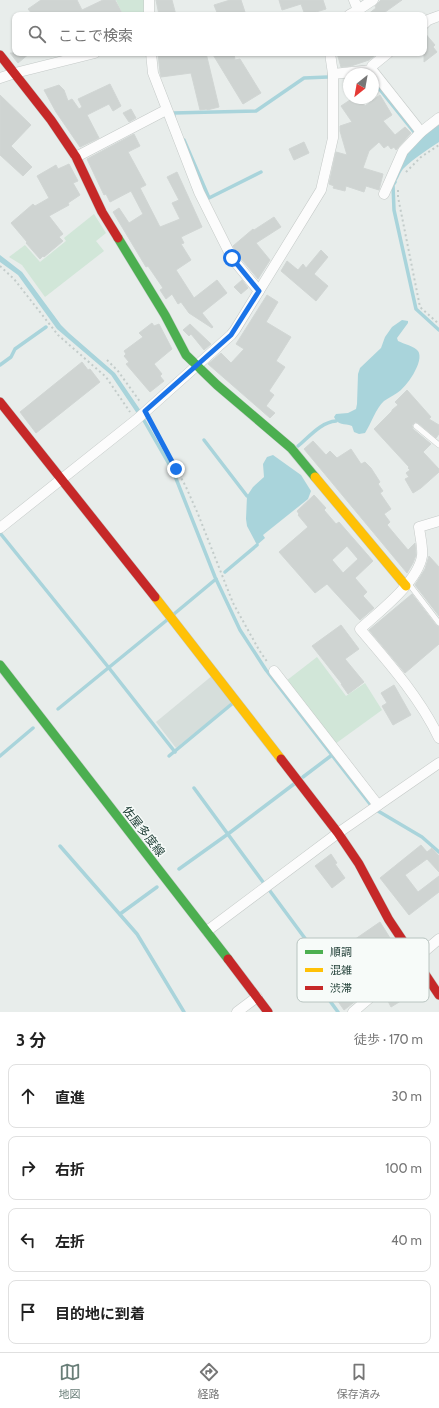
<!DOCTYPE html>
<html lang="ja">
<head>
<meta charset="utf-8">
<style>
	:root { --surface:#fff; --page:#f2f2f2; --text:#222; --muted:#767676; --line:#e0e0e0; --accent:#697e78 }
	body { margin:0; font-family:Cabin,"Noto Sans JP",sans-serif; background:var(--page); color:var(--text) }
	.compass { position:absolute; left:343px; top:68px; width:36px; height:36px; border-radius:50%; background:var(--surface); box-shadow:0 1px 3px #0004; rotate:211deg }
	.stop { position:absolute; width:12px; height:12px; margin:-9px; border:3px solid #1a73e8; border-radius:50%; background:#fff }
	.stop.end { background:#1a73e8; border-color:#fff; box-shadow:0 1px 4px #0008 }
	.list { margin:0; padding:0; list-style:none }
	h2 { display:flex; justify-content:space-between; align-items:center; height:52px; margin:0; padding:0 16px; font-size:17px }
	h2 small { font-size:13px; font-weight:400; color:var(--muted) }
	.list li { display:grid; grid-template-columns:26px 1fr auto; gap:12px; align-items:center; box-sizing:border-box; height:64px; margin:0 8px 8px; padding:0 8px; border:1px solid var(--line); border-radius:8px }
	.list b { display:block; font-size:15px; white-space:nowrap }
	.list em { font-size:13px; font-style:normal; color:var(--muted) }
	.icon { flex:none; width:22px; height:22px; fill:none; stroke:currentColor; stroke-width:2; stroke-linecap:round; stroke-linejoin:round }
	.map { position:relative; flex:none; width:439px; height:1012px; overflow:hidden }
	.search { position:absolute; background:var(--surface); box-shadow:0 1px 3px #0004; left:12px; right:12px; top:12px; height:44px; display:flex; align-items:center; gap:10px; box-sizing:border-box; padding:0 14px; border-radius:8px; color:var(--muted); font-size:15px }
	.sheet { height:340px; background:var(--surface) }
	nav { display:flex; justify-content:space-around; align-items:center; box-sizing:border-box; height:56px; border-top:1px solid var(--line); background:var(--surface); font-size:11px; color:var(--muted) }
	nav a { display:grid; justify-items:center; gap:2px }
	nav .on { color:var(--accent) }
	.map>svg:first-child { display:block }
</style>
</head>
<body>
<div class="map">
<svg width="439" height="1012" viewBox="0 0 439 1012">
	<rect width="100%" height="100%" fill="#e8edeb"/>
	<polygon fill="#d6dedb" points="213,675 234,701 176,748 156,722"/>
	<g fill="#d1e6d8">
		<polygon points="116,0 145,0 145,15 123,15"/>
		<polygon points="94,214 106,233 96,241 104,251 45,297 22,265 9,257 25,245 40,262 66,241 64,238"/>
		<polygon points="317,657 346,696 365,683 382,710 335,744 286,681"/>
	</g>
	<g fill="#a9d4db">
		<path d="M439,123v19c-12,8 -25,16 -36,27 -4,5 -5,12 -10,16h-1l11,-29 26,-25z"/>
		<polygon points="0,255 22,272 61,325 69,333 115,373 141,411 145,419 143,420 138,415 111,375 57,329 18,275 0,262"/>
		<path d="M402,320l6,1v2l-11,15 1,3c6,3 16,5 20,10 7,10 -12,37 -21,42 -4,3 -9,5 -13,8 -8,7 -13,23 -19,32l-6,1 -5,-2 -2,-6c-8,-3 -14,0 -18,-9l2,-3 12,-1 8,-4 1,-5 1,-30 2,-6 21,-20 4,-11 7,-10z"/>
		<polygon points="273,455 301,475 311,491 308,499 263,535 265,538 257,545 247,526 246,519 247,496 253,487 264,477 263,464 267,457"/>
	</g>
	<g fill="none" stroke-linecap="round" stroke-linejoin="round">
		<g stroke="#a9d4db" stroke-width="3.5">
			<polyline points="373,81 414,132"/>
			<polyline points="174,116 173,113 256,111 304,78 328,77"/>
			<polyline points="184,140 209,198 261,172"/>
			<polyline points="395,182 393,185 394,210 416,309 439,330"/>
			<polyline points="0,365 11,357 15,349 46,327"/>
			<polyline points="142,417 173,471 215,577 240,630 266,670 370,804"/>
			<polyline points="204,440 247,496"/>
			<path d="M298,446c11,-9 23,-24 38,-25"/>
			<polyline points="0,533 109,668 175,752"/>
			<polyline points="225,572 257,545"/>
			<polyline points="174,614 216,579"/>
			<polyline points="58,709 167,620"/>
			<polyline points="0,756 33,728"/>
			<polyline points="169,756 233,703"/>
			<polyline points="303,777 332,755"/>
			<polyline points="194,788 263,882"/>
			<polyline points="378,811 422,837 439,852"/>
			<polyline points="60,846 137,934 184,1012"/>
			<polyline points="179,869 228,834 294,784"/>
			<polyline points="270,891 335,979 322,990 338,1012"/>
			<polyline points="120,914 157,887"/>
		</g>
	</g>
	<g fill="#cfd4d2" stroke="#d1d6d4" fill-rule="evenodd">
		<polygon points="41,0 77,0 82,10 103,0 115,0 123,15 33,15 28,9"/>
		<polygon points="156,0 172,0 176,15 159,15"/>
		<polygon points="230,0 241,0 245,12 236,15 218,15 214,5"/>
		<polygon points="279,0 323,0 326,9 316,12 317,15 305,15 301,4 282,10"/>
		<polygon points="381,0 402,0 381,15 367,15 376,8 375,6"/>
		<polygon points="424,32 435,45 433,47 437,52 424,62"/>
		<polygon points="10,53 30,53 18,63"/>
		<polygon points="158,53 206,53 219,107 207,110 207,109 200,110 191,73 161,77 160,72"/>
		<polygon points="212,53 234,53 235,60 240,59 261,93 243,104"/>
		<polygon points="337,53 378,53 369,60 351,66 341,67"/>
		<polygon points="110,84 121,106 113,111 109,104 87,115 99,138 80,147 56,112 44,90 59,85 64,90 68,101 72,99 79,109 82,107 78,99"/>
		<polygon points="0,95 31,125 11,146 32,167 23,176 0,155"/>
		<polygon points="380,95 392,115 383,121 395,135 405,127 411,133 396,150 394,147 391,149 388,145 384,148 379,142 369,151 363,168 383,174 379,190 366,186 364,192 346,186 345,191 333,188 334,186 329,184 336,152 347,155 340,131 340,126 352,122 341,106 353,98 360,98 365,106"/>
		<polygon points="131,109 136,118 129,122 123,113"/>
		<polygon points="134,134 140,146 128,152 146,185 140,188 160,227 180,219 172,203 179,200 167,177 177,172 202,227 181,237 184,243 181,244 191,260 176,270 194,298 217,280 227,293 202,313 213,327 212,328 189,313 181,302 178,304 172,294 166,299 160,290 163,288 148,266 146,267 113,212 119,208 129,223 143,214 131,191 110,202 106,194 104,195 87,159"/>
		<polygon points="304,142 309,153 294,160 289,149"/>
		<polygon points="69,164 78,181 73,183 80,195 68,203 69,205 49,216 63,234 59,237 63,241 44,257 43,256 40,259 26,243 27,242 11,223 33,204 35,206 49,198 37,176 56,165 58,169"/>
		<polygon points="274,217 281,227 256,243 270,260 258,279 237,254 233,246 253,229 254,230"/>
		<polygon points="321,250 328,257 314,274 328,286 316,301 281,271 287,261 298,270 303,264 306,268"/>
		<polygon points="242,280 248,288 241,294 234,287"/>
		<polygon points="267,295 278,302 266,322 291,337 276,361 285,367 269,391 274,395 266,406 275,413 270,418 208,364 221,353 231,363 244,349 236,344"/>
		<polygon points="152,323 154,326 159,324 172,349 154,364 162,374 160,376 164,381 150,392 126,364 129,362 124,356 126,354 124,351 143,337 139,333"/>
		<polygon points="190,324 211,344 204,350 191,334 189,336 183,330"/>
		<polygon points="82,362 88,370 90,369 100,382 36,433 20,412"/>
		<polygon points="407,390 431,417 429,419 439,425 439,434 436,438 418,423 415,422 412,425 413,429 431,444 423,452 439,469 439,472 421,488 413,493 405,479 409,477 406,473 410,470 408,468 409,467 374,429 392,411 392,410 398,405 395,402"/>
		<polygon points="313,441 326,455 330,451 337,458 351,449 361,464 365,462 371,468 380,482 378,484 383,491 380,493 391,509 384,514 390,522 387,525 408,550 415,543 416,555 413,563 407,573 304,449"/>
		<path d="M314,495l12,13 -2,2 12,14 3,-2 34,39 -18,17 12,14 -4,4 11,12 -14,12 -33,-36 -12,9 -36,-41 29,-25 -10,-12 1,-1 -2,-3zM347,546l11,13 -15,14 -11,-13z"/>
		<polygon points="429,556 439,567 439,616 415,585 425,569"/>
		<polygon points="412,594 436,625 439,627 439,644 405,673 369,630"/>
		<polygon points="341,625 359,649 345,659 364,682 348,694 341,684 342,684 312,646"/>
		<polygon points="394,685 411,715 393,725 382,706 387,703 381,693"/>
		<polygon points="421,845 427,852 432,848 439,856 439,872 427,859 405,875 418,892 439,876 439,892 409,915 380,878"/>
		<polygon points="331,854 337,863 335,864 345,878 332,888 315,866"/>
		<polygon points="380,922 390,938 363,958 351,942"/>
		<polygon points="346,985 357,1000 344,1010 333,994"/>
		<polygon points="400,992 404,999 391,1007 387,999"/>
	</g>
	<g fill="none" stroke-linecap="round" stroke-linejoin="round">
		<g stroke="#c5cac8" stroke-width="6">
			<g id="lane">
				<polyline points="416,426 439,445"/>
				<polyline points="409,584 439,623"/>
			</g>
		</g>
		<g stroke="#c5cac8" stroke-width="11">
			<g id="street">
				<polyline points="149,0 149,15"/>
				<polyline points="354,0 358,10"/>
				<polyline points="349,15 358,10 373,0"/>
				<polyline points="424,24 428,20 439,16"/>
				<polyline points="151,53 153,73 199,192 232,258 259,291"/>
				<polyline points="388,53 372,66 372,70 421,132"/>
				<polyline points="333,74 372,70"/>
				<polyline points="0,78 15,73 95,53"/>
				<polyline points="76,157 166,110"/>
				<polyline points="384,194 403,151 421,132 439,118"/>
				<path d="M439,521l-20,6c1,9 4,20 3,29 -4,26 -43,56 -62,73 29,34 60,69 79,109"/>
				<polyline points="0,528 136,420 231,335 235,330 321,190 333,138 333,74 330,53"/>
				<polyline points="274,671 378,805"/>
				<polyline points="207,931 338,833 439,763"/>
				<polyline points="237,1012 257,997"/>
				<polyline points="353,1012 439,939"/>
			</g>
		</g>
		<g stroke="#c3cbc8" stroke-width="10">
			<g id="fast">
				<polyline points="118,238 165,315 186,355 217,385 291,448 315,477"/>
				<polyline points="0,665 228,959"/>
			</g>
		</g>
		<g stroke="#c3cbc8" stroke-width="10">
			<g id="slow">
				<polyline points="315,477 406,586"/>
				<polyline points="155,597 281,759"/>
			</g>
		</g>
		<g stroke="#c3cbc8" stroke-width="10">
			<g id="jam">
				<polyline points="0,55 51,120 76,157 102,212 118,238"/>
				<polyline points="0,402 155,597"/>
				<polyline points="281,759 338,833 359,864 389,920 439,995"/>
				<polyline points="228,959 268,1012"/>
			</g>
		</g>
		<g stroke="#c3ccca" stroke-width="2" stroke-dasharray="2 3" stroke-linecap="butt">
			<polyline points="406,172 421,157 439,145"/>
			<polyline points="398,190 398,197 420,307 439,324"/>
			<polyline points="0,266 14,279 58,335 106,377 130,412"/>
			<polyline points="107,360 118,371 141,403"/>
			<polyline points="151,421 186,487 198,514 233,603 259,650 268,663"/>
		</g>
		<use href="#lane" stroke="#fcfcfc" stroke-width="5"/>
		<use href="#street" stroke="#fcfcfc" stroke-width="10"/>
		<use href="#fast" stroke="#4caf50" stroke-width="9"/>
		<use href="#slow" stroke="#ffc107" stroke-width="9"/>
		<use href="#jam" stroke="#c62828" stroke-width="9"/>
	</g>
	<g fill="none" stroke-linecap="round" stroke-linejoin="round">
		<polyline stroke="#1a73e8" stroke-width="5" points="176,469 145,411 231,335 259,291 232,258"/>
	</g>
	<g text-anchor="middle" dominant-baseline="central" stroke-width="3" stroke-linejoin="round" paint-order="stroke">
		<g font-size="12" fill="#24423a" stroke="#f7fbf9">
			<text transform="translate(144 831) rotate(52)">佐屋多度線</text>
		</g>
	</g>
	<rect x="297" y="938" width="132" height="64" rx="6" fill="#f7fbf9" stroke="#b8c4c0" stroke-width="1"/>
	<rect x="305" y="950" width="18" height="4" fill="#4caf50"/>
	<rect x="305" y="968" width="18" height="4" fill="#ffc107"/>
	<rect x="305" y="986" width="18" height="4" fill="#c62828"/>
	<g font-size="11" fill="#24423a">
		<text x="330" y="956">順調</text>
		<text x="330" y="974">混雑</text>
		<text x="330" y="992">渋滞</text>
	</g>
</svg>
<svg class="compass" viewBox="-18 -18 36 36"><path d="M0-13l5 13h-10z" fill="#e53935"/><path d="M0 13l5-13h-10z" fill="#767676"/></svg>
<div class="stop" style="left:232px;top:258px"></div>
<div class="stop end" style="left:176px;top:469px"></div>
<div class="search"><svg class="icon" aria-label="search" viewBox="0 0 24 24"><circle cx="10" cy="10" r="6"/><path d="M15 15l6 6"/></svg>ここで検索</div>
</div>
<section class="sheet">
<h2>3 分<small>徒歩 · 170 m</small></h2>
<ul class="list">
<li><svg class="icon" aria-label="ahead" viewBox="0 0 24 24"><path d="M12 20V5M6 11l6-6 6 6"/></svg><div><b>直進</b></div><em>30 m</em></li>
<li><svg class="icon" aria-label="right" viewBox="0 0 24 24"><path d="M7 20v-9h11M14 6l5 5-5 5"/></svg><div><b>右折</b></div><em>100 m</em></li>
<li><svg class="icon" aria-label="left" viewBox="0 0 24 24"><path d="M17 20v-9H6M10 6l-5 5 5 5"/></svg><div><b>左折</b></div><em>40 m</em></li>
<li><svg class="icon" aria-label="arrive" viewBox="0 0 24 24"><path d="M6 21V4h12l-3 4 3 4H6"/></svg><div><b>目的地に到着</b></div></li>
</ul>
</section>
<nav>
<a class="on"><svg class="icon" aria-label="map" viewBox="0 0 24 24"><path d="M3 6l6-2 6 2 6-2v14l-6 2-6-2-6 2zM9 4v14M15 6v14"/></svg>地図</a>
<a><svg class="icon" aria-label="directions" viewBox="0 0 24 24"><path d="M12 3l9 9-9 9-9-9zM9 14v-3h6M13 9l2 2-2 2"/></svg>経路</a>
<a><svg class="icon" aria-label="saved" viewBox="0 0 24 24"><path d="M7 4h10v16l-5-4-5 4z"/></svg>保存済み</a>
</nav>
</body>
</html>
